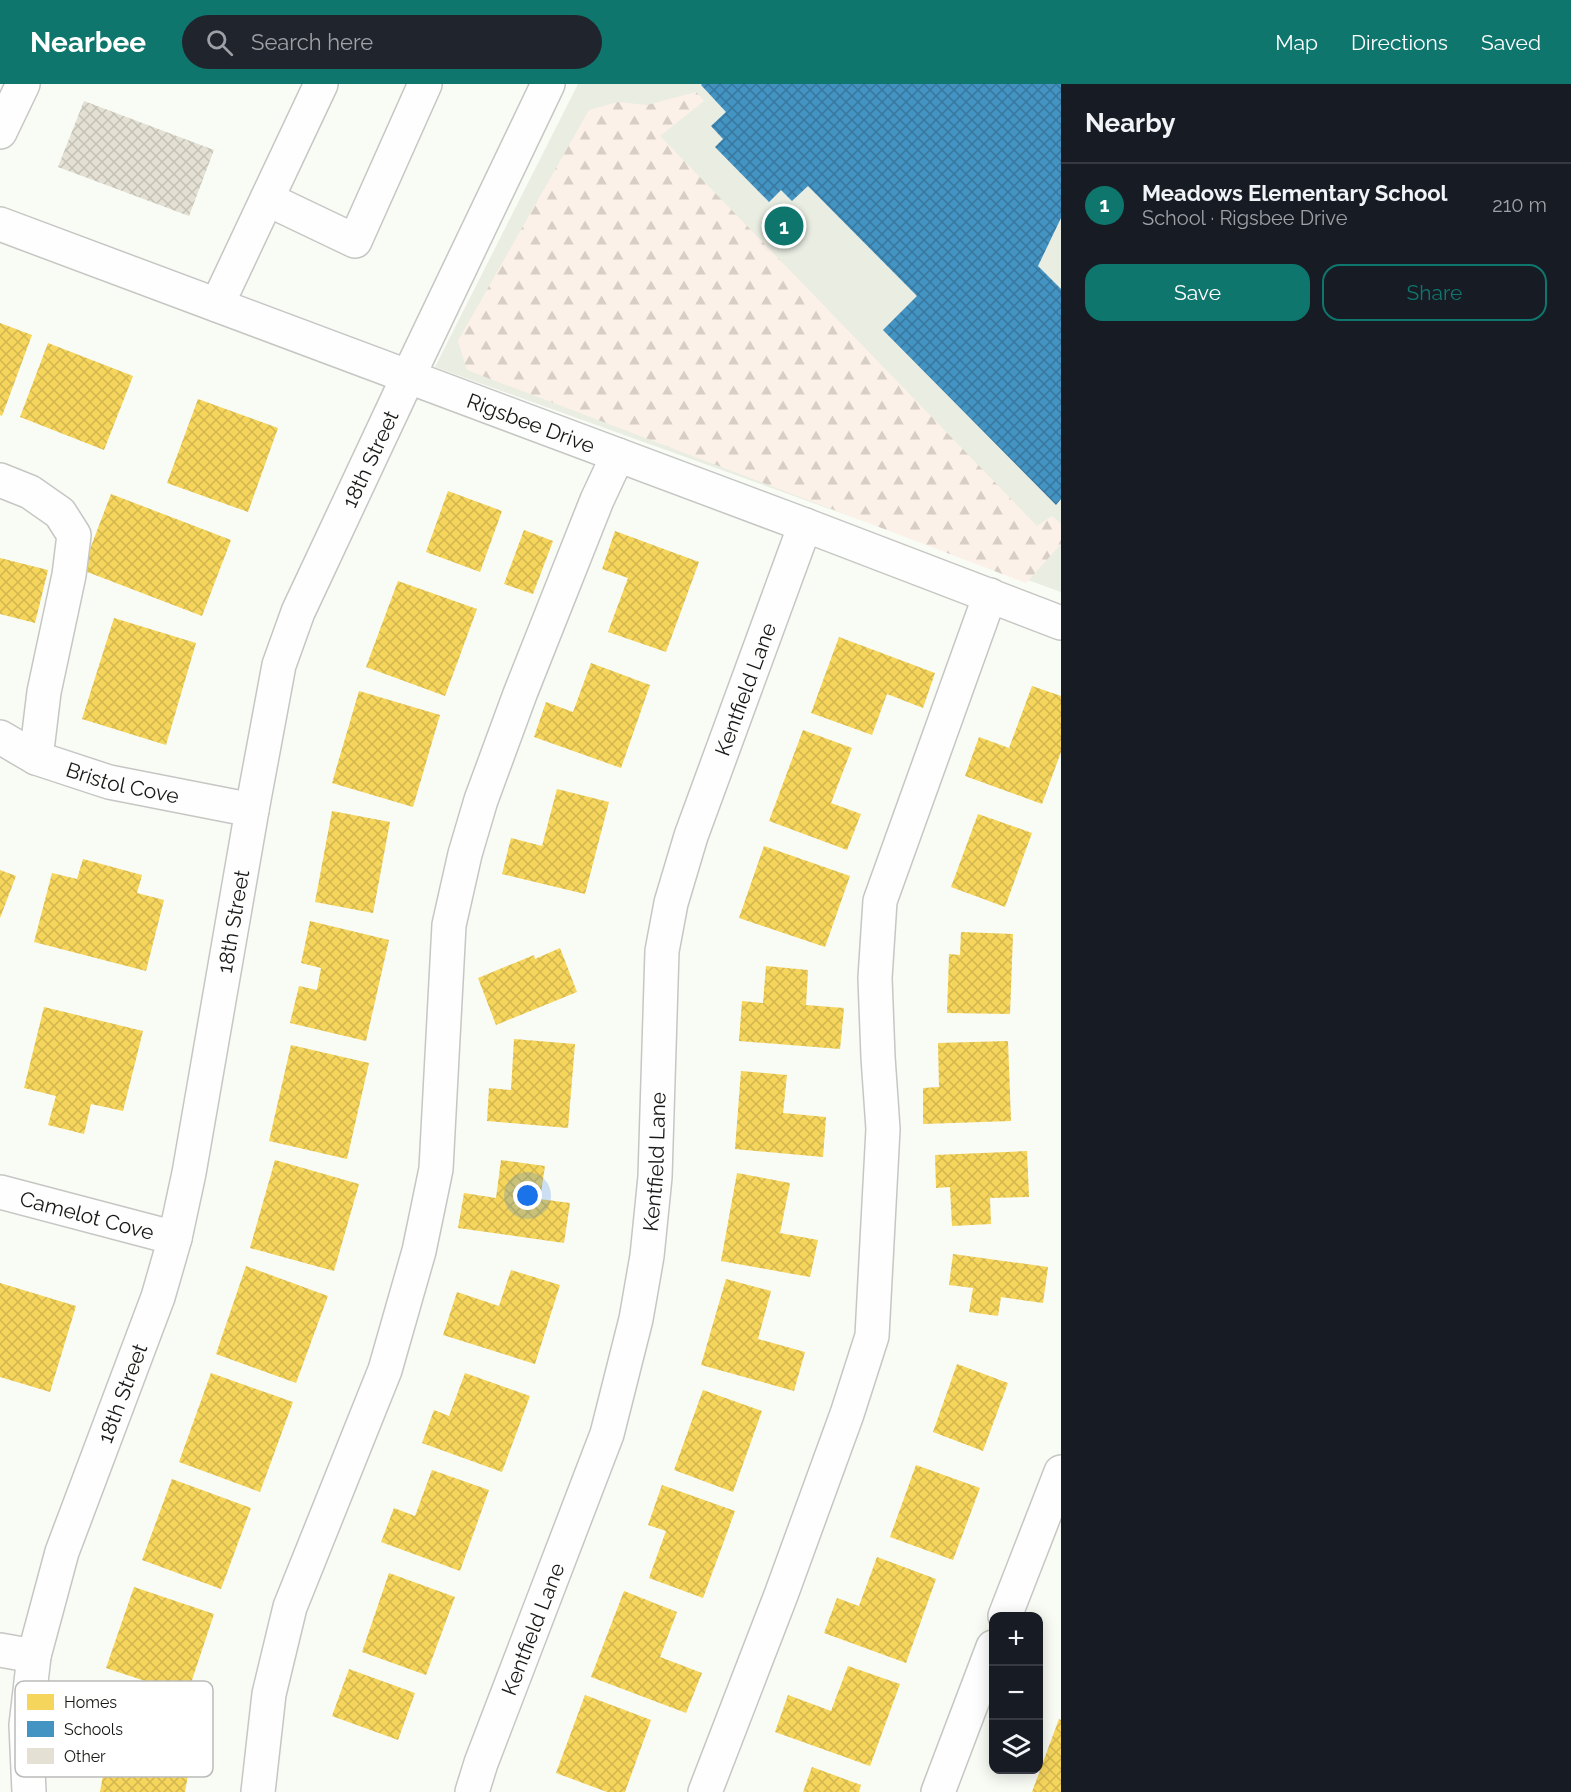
<!DOCTYPE html>
<html lang="en">
<head>
<meta charset="utf-8">
<style>
	:root { --surface:#171b24; --page:#20242c; --text:#f1f3f6; --muted:#9ea1a6; --line:#363941; --accent:#0f766e }
	body { margin:0; font-family:Raleway,sans-serif; background:var(--page); color:var(--text) }
	.controls { position:absolute; right:18px; bottom:18px; display:grid; overflow:hidden; border-radius:12px; box-shadow:0 3px 15px #0003 }
	.controls button { width:54px; height:54px; display:grid; place-items:center; padding:0; border:0; border-bottom:2px solid var(--line); background:var(--surface); color:var(--text); font:30px sans-serif }
	.you { position:absolute; left:528px; top:1112px; width:21px; height:21px; margin:-15px; border:4px solid #fff; border-radius:50%; background:#1a73e8; box-shadow:0 0 0 9px #1a73e833 }
	.badge { display:grid; place-items:center; width:39px; height:39px; border-radius:50%; background:var(--accent); color:#fff; font-size:20px; font-weight:700 }
	.pin { position:absolute; translate:-50% -50%; border:3px solid #fff; box-shadow:0 2px 6px #0006 }
	.list { margin:0; padding:0; list-style:none }
	h2 { display:flex; justify-content:space-between; align-items:center; height:78px; margin:0; padding:0 24px; font-size:26px }
	h2 small { font-size:20px; font-weight:400; color:var(--muted) }
	.list li { display:grid; grid-template-columns:39px 1fr auto; gap:18px; align-items:center; box-sizing:border-box; height:84px; padding:0 24px; border-top:2px solid var(--line) }
	.list b { display:block; font-size:22px; white-space:nowrap }
	.list p { margin:0; font-size:20px; white-space:nowrap; color:var(--muted) }
	.list em { font-size:20px; font-style:normal; color:var(--muted) }
	.actions { display:flex; gap:12px; padding:18px 24px }
	.actions a { flex:1; padding:14px 0; border:2px solid var(--accent); border-radius:18px; text-align:center; font-size:21px; color:var(--accent) }
	.actions .main { background:var(--accent); color:#fff }
	.icon { flex:none; width:33px; height:33px; fill:none; stroke:currentColor; stroke-width:2; stroke-linecap:round; stroke-linejoin:round }
	.map { position:relative; flex:none; width:1061px; height:1708px; overflow:hidden }
	header { display:flex; align-items:center; gap:36px; box-sizing:border-box; height:84px; padding:0 30px; background:var(--accent); color:#fff }
	header strong { font-size:28px }
	nav { display:flex; gap:33px; margin-inline-start:auto; font-size:21px }
	.search { width:420px; height:54px; background:var(--page); display:flex; align-items:center; gap:15px; box-sizing:border-box; padding:0 21px; border-radius:33px; color:var(--muted); font-size:22px }
	main { display:flex }
	aside { flex:1; background:var(--surface) }
	.map>svg:first-child { display:block }
</style>
</head>
<body>
<header>
<strong>Nearbee</strong>
<div class="search"><svg class="icon" aria-label="search" viewBox="0 0 24 24"><circle cx="10" cy="10" r="6"/><path d="M15 15l6 6"/></svg>Search here</div>
<nav><a>Map</a><a>Directions</a><a>Saved</a></nav>
</header>
<main>
<div class="map">
<svg width="1061" height="1708" viewBox="0 0 1061 1708">
	<defs>
		<pattern id="forest-firs" width="22" height="20" patternUnits="userSpaceOnUse" patternTransform="scale(1.5)"><rect width="22" height="20" fill="#fcf1e8"/><path d="M5 1l3.5 6h-7zM16 11l3.5 6h-7z" fill="#d7cec6"/></pattern>
		<pattern id="homes-cross-hatch" width="8" height="8" patternUnits="userSpaceOnUse" patternTransform="scale(1.5)"><rect width="8" height="8" fill="#f6d55c"/><path d="M0 0l8 8M0 8l8-8" fill="none" stroke="#d2b64f"/></pattern>
		<pattern id="schools-cross-hatch" width="8" height="8" patternUnits="userSpaceOnUse" patternTransform="scale(1.5)"><rect width="8" height="8" fill="#4393c3"/><path d="M0 0l8 8M0 8l8-8" fill="none" stroke="#37779d"/></pattern>
		<pattern id="building-cross-hatch" width="8" height="8" patternUnits="userSpaceOnUse" patternTransform="scale(1.5)"><rect width="8" height="8" fill="#e4e0d4"/><path d="M0 0l8 8M0 8l8-8" fill="none" stroke="#c3c0b5"/></pattern>
	</defs>
	<rect width="100%" height="100%" fill="#f9fbf5"/>
	<polygon fill="#eaede2" points="578,0 1061,0 1061,508 435,283"/>
	<polygon fill="url(#forest-firs)" points="696,8 704,17 660,52 1037,442 1052,432 1061,440 1061,460 1026,499 467,286 458,257 589,26 618,18 647,21"/>
	<g fill="url(#homes-cross-hatch)">
		<polygon points="0,239 32,251 2,332 0,331"/>
		<polygon points="48,259 133,292 104,366 20,333"/>
		<polygon points="198,315 278,344 248,428 167,399"/>
		<polygon points="448,407 502,427 480,488 426,468"/>
		<polygon points="111,410 231,456 202,532 82,486"/>
		<polygon points="524,446 553,457 533,510 504,500"/>
		<polygon points="615,447 699,478 666,568 608,548 628,494 602,485"/>
		<polygon points="0,474 48,486 35,539 0,530"/>
		<polygon points="398,497 477,525 445,612 366,583"/>
		<polygon points="114,534 196,559 166,661 82,635"/>
		<polygon points="839,553 935,589 923,624 887,610 872,651 811,629"/>
		<polygon points="591,579 650,601 621,684 534,653 546,618 573,628"/>
		<polygon points="1032,602 1061,612 1061,668 1042,720 965,692 979,653 1009,664"/>
		<polygon points="359,607 440,631 413,723 332,699"/>
		<polygon points="803,646 852,664 831,719 861,730 847,766 769,737"/>
		<polygon points="557,705 609,718 585,810 502,790 511,754 542,762"/>
		<polygon points="332,727 390,738 373,829 315,818"/>
		<polygon points="978,730 1032,749 1005,823 951,803"/>
		<polygon points="764,762 850,792 825,863 739,834"/>
		<polygon points="83,775 142,791 137,809 164,816 146,887 34,858 52,789 77,795"/>
		<polygon points="0,786 16,792 0,834"/>
		<polygon points="310,837 389,856 366,957 290,939 299,902 317,906 321,884 301,879"/>
		<polygon points="961,848 1013,850 1010,930 947,929 949,870 960,871"/>
		<polygon points="560,864 577,908 496,941 478,894 534,871 535,875"/>
		<polygon points="766,882 808,886 806,921 844,924 840,965 739,957 742,917 763,919"/>
		<polygon points="44,923 143,947 123,1027 91,1020 84,1050 48,1041 56,1012 24,1004"/>
		<polygon points="514,955 575,960 568,1044 487,1037 489,1004 511,1006"/>
		<polygon points="1008,957 1011,1037 923,1040 923,1004 939,1003 938,959"/>
		<polygon points="291,961 369,979 347,1075 269,1057"/>
		<polygon points="741,987 787,991 783,1029 826,1033 823,1073 735,1065"/>
		<polygon points="1027,1067 1029,1113 990,1114 991,1140 952,1142 950,1103 936,1104 935,1071"/>
		<polygon points="275,1076 359,1100 334,1187 250,1164"/>
		<polygon points="501,1076 545,1082 540,1115 570,1119 564,1159 458,1144 464,1109 496,1114"/>
		<polygon points="737,1089 790,1099 780,1149 818,1156 810,1193 721,1177"/>
		<polygon points="953,1170 1048,1183 1043,1219 1001,1213 998,1232 969,1228 973,1204 949,1201"/>
		<polygon points="246,1182 328,1212 296,1299 216,1270"/>
		<polygon points="511,1186 560,1201 535,1280 443,1251 457,1208 499,1222"/>
		<polygon points="726,1195 771,1207 758,1255 805,1268 794,1307 701,1281"/>
		<polygon points="0,1199 76,1222 50,1308 0,1293"/>
		<polygon points="957,1280 1008,1299 983,1367 933,1348"/>
		<polygon points="211,1289 293,1318 260,1408 179,1378"/>
		<polygon points="465,1289 530,1312 502,1388 422,1359 434,1326 449,1332"/>
		<polygon points="703,1306 762,1327 733,1408 674,1386"/>
		<polygon points="916,1381 980,1404 953,1476 890,1453"/>
		<polygon points="432,1386 489,1406 460,1487 381,1458 394,1424 415,1432"/>
		<polygon points="172,1395 251,1424 221,1505 142,1476"/>
		<polygon points="662,1401 735,1427 703,1514 649,1494 666,1447 648,1441"/>
		<polygon points="877,1473 936,1495 906,1579 824,1549 837,1514 859,1522"/>
		<polygon points="389,1489 455,1513 426,1591 362,1568"/>
		<polygon points="134,1503 214,1530 187,1611 106,1584"/>
		<polygon points="624,1507 677,1528 660,1573 702,1589 686,1629 591,1593"/>
		<polygon points="848,1582 900,1600 870,1682 775,1648 788,1611 831,1627"/>
		<polygon points="349,1585 415,1609 398,1656 332,1632"/>
		<polygon points="585,1611 651,1636 625,1708 607,1708 556,1689"/>
		<polygon points="116,1618 198,1633 185,1708 100,1708"/>
		<polygon points="1059,1635 1061,1636 1061,1708 1032,1708"/>
		<polygon points="812,1683 861,1701 859,1708 803,1708"/>
	</g>
	<polygon fill="url(#schools-cross-hatch)" points="702,0 1061,0 1061,134 1038,182 1061,205 1061,415 1056,421 883,246 917,212 808,102 792,117 781,106 769,118 715,63 723,55 711,42 726,28 701,1"/>
	<polygon fill="url(#building-cross-hatch)" points="84,17 214,66 189,132 58,83"/>
	<g fill="none" stroke-linecap="round" stroke-linejoin="round">
		<g stroke="#c6c7c4" stroke-width="36">
			<g id="minor">
				<polyline points="0,48 23,0"/>
				<polyline points="267,115 355,157 425,0"/>
				<path id="s1" d="M0,140l805,301 256,98"/>
				<polyline points="217,221 321,0"/>
				<polyline points="0,396 30,408 60,429 74,451 69,491 44,608 36,674"/>
				<path id="s2" d="M0,653l36,21 73,24 143,28"/>
				<path id="s3" d="M0,1108l175,46"/>
				<polyline points="1005,1532 1061,1388"/>
				<polyline points="0,1566 34,1572"/>
				<path id="s4" d="M29,1708l-3,-67 8,-69 28,-104 96,-255 17,-59 14,-65 63,-363 27,-145 19,-53 110,-235 140,-293"/>
				<polyline points="258,1708 269,1610 290,1523 385,1286 419,1167 436,1085 449,841 465,770 481,716 520,610 597,416 618,371"/>
				<path id="s5" d="M472,1708l9,-29 126,-329 29,-115 11,-63 8,-79 7,-226 9,-48 20,-67 114,-311"/>
				<polyline points="705,1708 781,1511 847,1330 872,1252 883,1045 878,973 875,894 880,817 990,511"/>
				<polyline points="938,1708 993,1563"/>
			</g>
		</g>
		<use href="#minor" stroke="#fefefe" stroke-width="33"/>
	</g>
	<g text-anchor="middle" dominant-baseline="central" stroke-width="6" stroke-linejoin="round" paint-order="stroke">
		<g font-size="21" fill="#181916" stroke="#fff">
			<text stroke="none"><textPath href="#s1" startOffset="567">Rigsbee Drive</textPath></text>
			<text stroke="none"><textPath href="#s4" startOffset="1386">18th Street</textPath></text>
			<text stroke="none"><textPath href="#s5" startOffset="1146">Kentfield Lane</textPath></text>
			<text stroke="none"><textPath href="#s2" startOffset="132">Bristol Cove</textPath></text>
			<text stroke="none"><textPath href="#s4" startOffset="900">18th Street</textPath></text>
			<text stroke="none"><textPath href="#s5" startOffset="660">Kentfield Lane</textPath></text>
			<text stroke="none"><textPath href="#s3" startOffset="90">Camelot Cove</textPath></text>
			<text stroke="none"><textPath href="#s4" startOffset="414">18th Street</textPath></text>
			<text stroke="none"><textPath href="#s5" startOffset="174">Kentfield Lane</textPath></text>
		</g>
	</g>
	<rect x="15" y="1597" width="198" height="96" rx="9" fill="#fff" stroke="#babab9" stroke-width="1.5"/>
	<rect x="27" y="1610" width="27" height="16" fill="#f6d55c"/>
	<rect x="27" y="1637" width="27" height="16" fill="#4393c3"/>
	<rect x="27" y="1664" width="27" height="16" fill="#e4e0d4"/>
	<g font-size="16" fill="#181916">
		<text x="64" y="1624">Homes</text>
		<text x="64" y="1651">Schools</text>
		<text x="64" y="1678">Other</text>
	</g>
</svg>
<div class="controls">
<button>+</button>
<button>−</button>
<button><svg class="icon" aria-label="layers" viewBox="0 0 24 24"><path d="M12 4l9 5-9 5-9-5zM3 14l9 5 9-5"/></svg></button>
</div>
<div class="you"></div>
<div class="pin badge" style="left:784px;top:142px">1</div>
</div>
<aside>
<h2>Nearby<small></small></h2>
<ul class="list">
<li><span class="badge">1</span><div><b>Meadows Elementary School</b><p>School · Rigsbee Drive</p></div><em>210 m</em></li>
</ul>
<div class="actions"><a class="main">Save</a><a>Share</a></div>
</aside>
</main>
</body>
</html>
